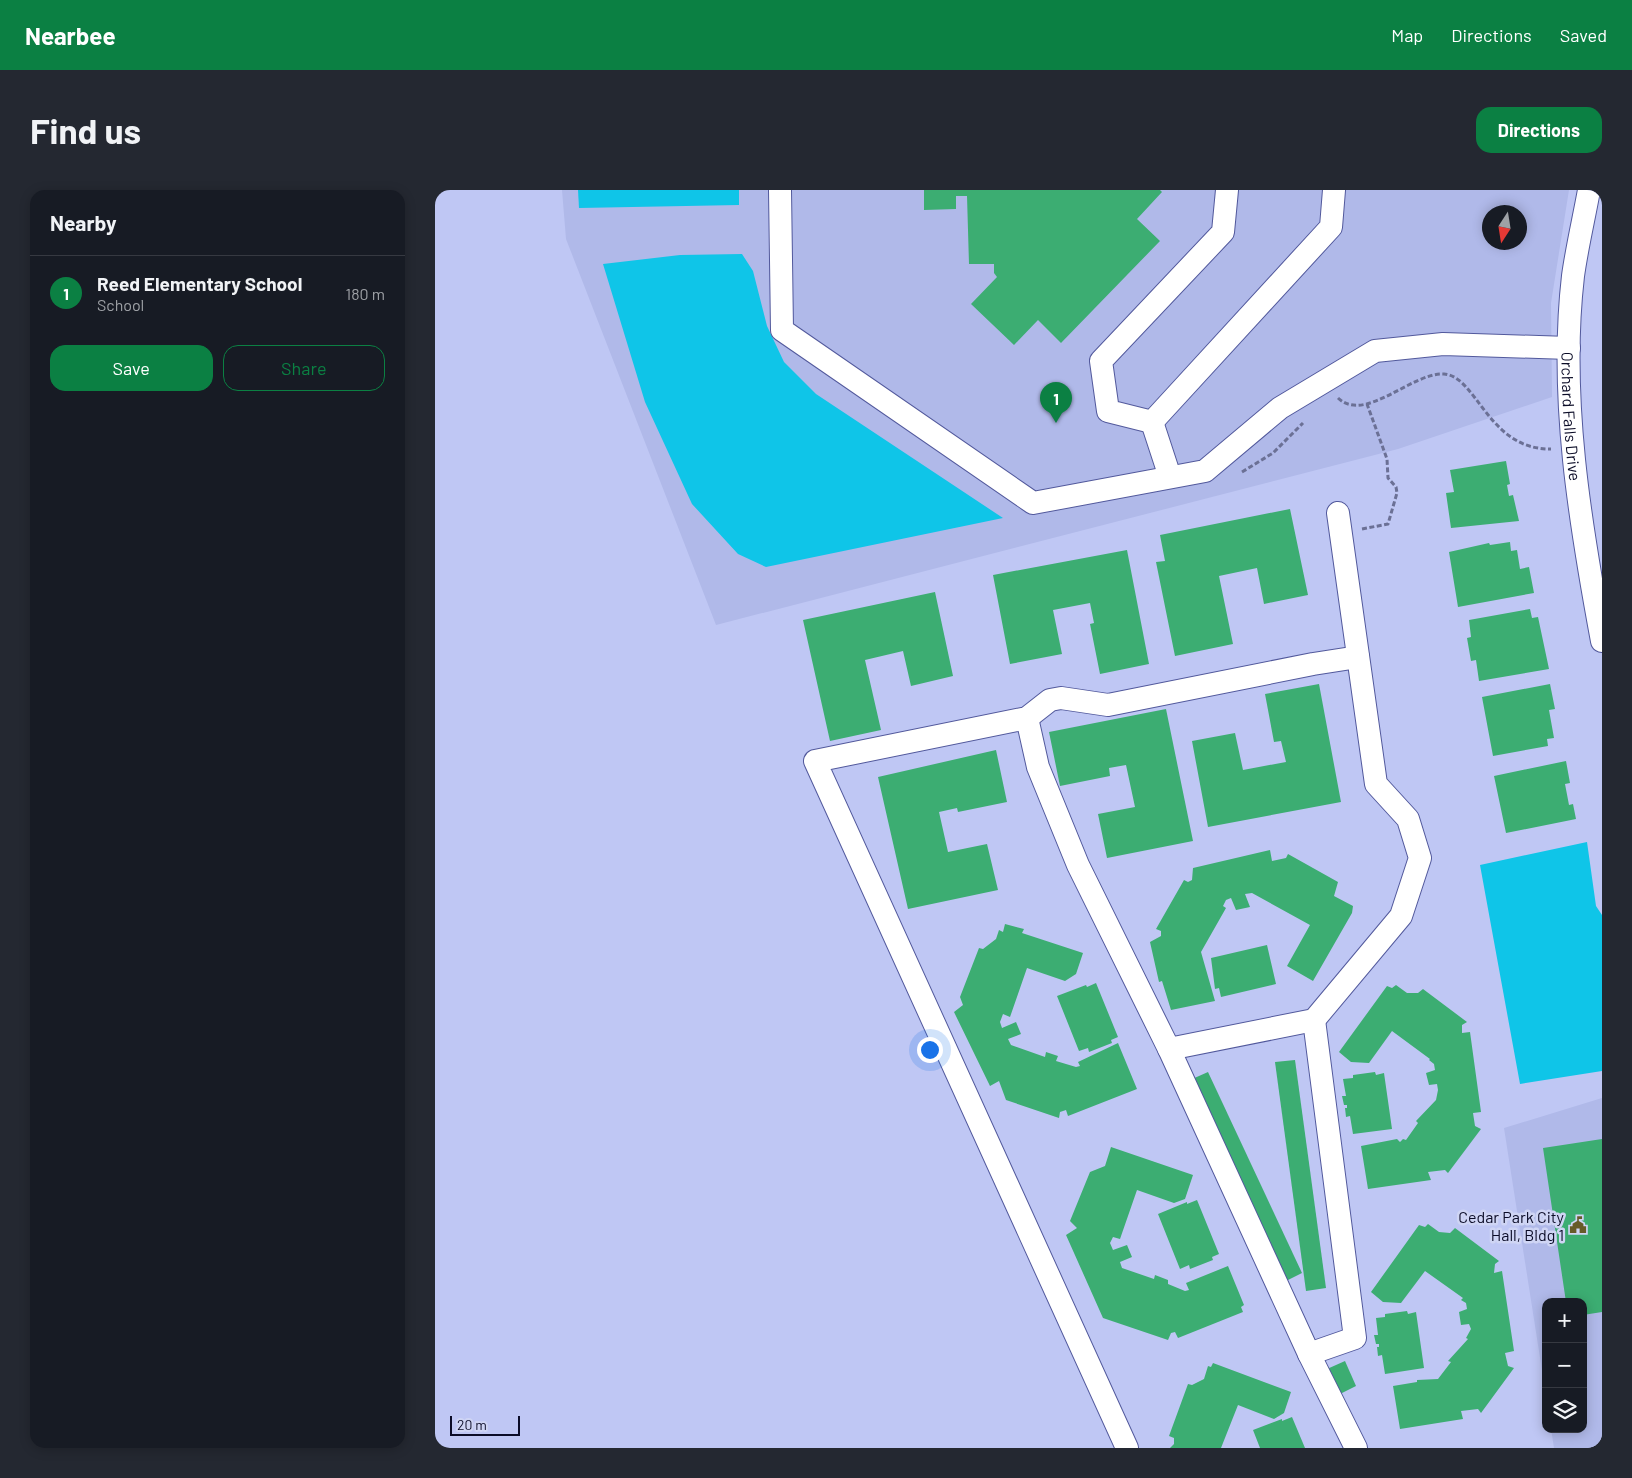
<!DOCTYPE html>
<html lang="en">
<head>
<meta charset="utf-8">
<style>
	:root { --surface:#171b24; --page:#242831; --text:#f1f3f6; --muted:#9ea1a6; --line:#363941; --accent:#0b8043 }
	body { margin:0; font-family:Barlow,sans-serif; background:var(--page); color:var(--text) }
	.controls { position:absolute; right:15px; bottom:15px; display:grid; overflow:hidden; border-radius:10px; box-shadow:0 2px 12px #0003 }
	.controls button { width:45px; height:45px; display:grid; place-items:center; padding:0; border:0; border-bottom:1px solid var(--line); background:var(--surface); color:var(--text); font:25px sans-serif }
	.compass { position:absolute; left:1047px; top:15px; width:45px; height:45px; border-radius:50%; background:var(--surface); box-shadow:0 2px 12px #0003; rotate:192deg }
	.scale { position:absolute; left:15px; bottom:12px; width:70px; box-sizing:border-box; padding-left:5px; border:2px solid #0b0c27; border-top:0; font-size:14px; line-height:18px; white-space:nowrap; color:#0b0c27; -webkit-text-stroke:4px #cfd5f4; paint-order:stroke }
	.you { position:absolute; left:494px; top:859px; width:18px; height:18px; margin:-12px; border:4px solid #fff; border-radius:50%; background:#1a73e8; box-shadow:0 0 0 8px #1a73e833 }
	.badge { display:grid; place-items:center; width:32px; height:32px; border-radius:50%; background:var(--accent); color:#fff; font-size:16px; font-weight:700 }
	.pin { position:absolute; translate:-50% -41px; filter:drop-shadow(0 1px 2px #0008) }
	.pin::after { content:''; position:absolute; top:26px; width:18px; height:15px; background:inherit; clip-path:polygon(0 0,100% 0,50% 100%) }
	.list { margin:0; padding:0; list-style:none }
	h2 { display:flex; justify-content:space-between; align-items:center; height:65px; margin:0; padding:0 20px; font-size:21px }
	h2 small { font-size:16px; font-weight:400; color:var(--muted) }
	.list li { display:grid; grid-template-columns:32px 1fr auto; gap:15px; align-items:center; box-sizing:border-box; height:75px; padding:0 20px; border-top:1px solid var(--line) }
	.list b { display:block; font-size:19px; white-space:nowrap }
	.list p { margin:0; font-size:16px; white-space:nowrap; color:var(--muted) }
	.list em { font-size:16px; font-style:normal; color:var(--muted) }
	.actions { display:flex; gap:10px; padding:15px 20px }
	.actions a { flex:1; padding:11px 0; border:1px solid var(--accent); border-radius:15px; text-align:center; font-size:18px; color:var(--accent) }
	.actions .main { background:var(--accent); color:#fff }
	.icon { flex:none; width:28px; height:28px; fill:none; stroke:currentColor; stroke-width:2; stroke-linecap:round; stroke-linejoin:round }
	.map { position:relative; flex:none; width:1167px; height:1258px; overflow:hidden; border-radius:15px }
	header { display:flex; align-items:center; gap:30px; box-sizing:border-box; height:70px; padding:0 25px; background:var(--accent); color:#fff }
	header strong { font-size:24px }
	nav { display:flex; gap:28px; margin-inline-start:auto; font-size:18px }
	.intro { display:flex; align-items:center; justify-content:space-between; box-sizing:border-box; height:120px; padding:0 30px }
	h1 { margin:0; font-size:35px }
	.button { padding:12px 22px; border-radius:15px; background:var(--accent); color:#fff; font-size:18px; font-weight:700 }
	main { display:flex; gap:30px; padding:0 30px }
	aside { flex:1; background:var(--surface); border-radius:15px; box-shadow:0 2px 12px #0003 }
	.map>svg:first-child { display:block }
</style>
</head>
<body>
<header>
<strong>Nearbee</strong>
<nav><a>Map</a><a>Directions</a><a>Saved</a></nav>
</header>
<div class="intro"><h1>Find us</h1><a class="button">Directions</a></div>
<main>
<aside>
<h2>Nearby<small></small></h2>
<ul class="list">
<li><span class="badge">1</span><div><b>Reed Elementary School</b><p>School</p></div><em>180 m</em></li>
</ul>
<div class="actions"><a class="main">Save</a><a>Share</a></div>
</aside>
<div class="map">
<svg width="1167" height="1258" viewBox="0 0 1167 1258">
	<rect width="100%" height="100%" fill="#bfc7f4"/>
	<g fill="#b0b9e9" fill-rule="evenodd">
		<path d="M127,0h1007l-18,113 1,94 -154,52 -682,176 -150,-386zM1054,22h30v30h-30z"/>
		<polygon points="1167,908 1167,1258 1119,1258 1116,1239 1148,1239 1148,1112 1111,1112 1111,1206 1069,938"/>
	</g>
	<g fill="#0fc5e8">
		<polygon points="143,0 304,0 304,15 144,18"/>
		<polygon points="307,64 318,81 332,136 349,172 381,204 568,328 331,377 303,364 257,314 210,212 168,74 245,65"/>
		<polygon points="1152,652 1161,716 1167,725 1167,881 1085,894 1045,675"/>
	</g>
	<g fill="#3cad72">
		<polygon points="489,0 725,0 727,2 702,29 725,51 626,153 603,130 579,155 536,114 562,87 559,83 559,74 534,74 532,6 521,6 521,19 489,20"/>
		<polygon points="1071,271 1075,294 1072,295 1074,306 1078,305 1084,331 1016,338 1011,303 1019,302 1015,280"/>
		<polygon points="855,319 873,405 829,414 822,378 784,386 798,454 740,466 721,372 730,371 725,345"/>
		<polygon points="1075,352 1076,361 1082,360 1085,379 1094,377 1099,403 1023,417 1014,362 1054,353 1055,355"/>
		<polygon points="692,360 714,474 665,484 655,434 659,433 655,413 618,420 627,464 575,474 558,385"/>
		<polygon points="500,402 518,486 476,496 468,461 430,470 446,540 395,551 368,430"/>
		<polygon points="1095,419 1097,428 1103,427 1114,479 1044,491 1041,470 1036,471 1032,448 1036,447 1034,430"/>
		<polygon points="884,494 906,612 773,637 757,551 800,543 808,580 851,572 846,551 839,552 830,504"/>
		<polygon points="1115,494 1120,519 1114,520 1119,548 1112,549 1113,556 1058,566 1047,507"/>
		<polygon points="731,519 758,651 672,668 663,624 700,617 691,575 674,578 675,586 625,596 614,542"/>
		<polygon points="561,560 572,612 523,622 522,618 504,622 513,662 552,654 563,700 473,719 443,587"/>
		<polygon points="1131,571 1135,593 1130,594 1134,615 1138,614 1141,629 1071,643 1059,586"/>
		<polygon points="835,660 837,671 851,668 853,664 903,692 899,706 918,716 917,723 878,791 852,776 875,735 817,703 810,704 815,717 801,720 796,708 791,710 788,716 791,718 766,762 780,811 736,820 727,791 724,792 715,752 726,746 726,741 721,739 749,690 753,692 757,690 758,678"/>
		<polygon points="570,734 589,739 587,743 648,763 641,784 630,791 592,778 575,827 568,824 565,832 567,838 581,832 586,844 573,849 576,855 610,867 611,862 623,866 621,871 641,877 645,876 643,872 683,853 702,899 633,926 631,920 625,922 624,928 571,910 564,891 555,896 519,822 528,815 525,807 544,758 548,759 561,749 564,740 568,742"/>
		<polygon points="832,755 841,794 786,807 784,798 780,799 776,768"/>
		<polygon points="661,793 683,847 676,850 677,853 654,862 653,858 644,861 622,806 651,795 652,797"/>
		<polygon points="961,795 972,803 983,803 988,799 1032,832 1027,835 1027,843 1035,842 1046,922 1038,923 1040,936 1046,939 1013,983 1010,980 993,982 996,990 933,999 926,956 962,949 965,952 968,949 971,950 983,933 981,931 1001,910 1003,900 1002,894 994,895 991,883 1000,880 999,874 994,870 995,869 957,841 934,873 916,872 904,862 952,796 957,798"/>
		<polygon points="860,870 891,1098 871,1101 840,872"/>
		<polygon points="773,882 867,1083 849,1092 755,890"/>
		<polygon points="940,882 941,885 949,883 957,939 918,944 915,926 911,927 910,918 912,918 912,915 909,915 907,906 911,906 908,889 918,888 918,885"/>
		<polygon points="1167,949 1167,1122 1148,1125 1148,1112 1131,1112 1108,958"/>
		<polygon points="676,957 758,985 750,1009 739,1013 702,1000 685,1049 678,1047 675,1053 678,1060 692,1055 697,1067 685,1072 687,1078 719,1089 720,1085 733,1090 733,1094 750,1101 754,1100 751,1093 793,1076 809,1115 806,1117 808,1122 743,1148 740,1142 736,1143 733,1150 668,1128 631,1045 642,1038 635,1031 655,982 670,976"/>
		<polygon points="762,1010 784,1064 777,1067 778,1070 755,1079 754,1075 745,1079 723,1024 752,1012 752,1014"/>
		<polygon points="993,1034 1004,1042 1015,1043 1020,1038 1064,1071 1060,1074 1059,1083 1067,1081 1079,1161 1070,1163 1073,1176 1079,1178 1046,1223 1043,1219 1026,1221 1028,1229 965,1239 958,1196 982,1192 982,1190 1003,1189 1016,1172 1013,1171 1033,1149 1031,1148 1036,1139 1034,1134 1026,1135 1024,1122 1032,1119 1031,1113 1026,1110 1028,1108 990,1081 966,1113 948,1112 936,1102 984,1035 990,1037"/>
		<polygon points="972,1121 973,1124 981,1122 989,1178 950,1184 947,1165 943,1166 942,1157 944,1157 944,1154 941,1154 939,1145 943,1145 941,1128 950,1127 950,1124"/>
		<polygon points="910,1171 921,1196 903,1205 892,1179"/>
		<polygon points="778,1173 856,1202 849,1223 839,1229 803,1215 786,1258 735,1258 739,1254 739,1248 734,1246 753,1194 757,1195 769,1189 773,1176 776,1177"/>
		<polygon points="857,1227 870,1258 825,1258 818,1240 847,1229 847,1231"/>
	</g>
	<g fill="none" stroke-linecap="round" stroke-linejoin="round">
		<g stroke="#52599c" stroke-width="24">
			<g id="minor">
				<polyline points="345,0 347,140 598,313 770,281 845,218 940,161 1008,154 1134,158"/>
				<polyline points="792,0 788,42 666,171 673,221 717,232 896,37 899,0"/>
				<path id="s1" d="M1154,0c-5,28 -12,57 -16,86 -14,121 7,247 29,365"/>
				<polyline points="717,232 735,287"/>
				<polyline points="592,528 603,577 643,675 734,859 874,1164 921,1258"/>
				<polyline points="734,859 879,830 966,726 985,668 973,629 941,594 903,323"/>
				<polyline points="874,1164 920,1148 879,830"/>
				<polyline points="692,1258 380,571 592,528 615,510 626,508 673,515 878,474 923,467"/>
			</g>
		</g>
		<g stroke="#6b7095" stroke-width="3" stroke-dasharray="5 2.5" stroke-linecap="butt">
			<path d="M903,208c27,26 74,-26 106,-24 33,2 44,76 107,75"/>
			<polyline points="807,282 838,263 868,233"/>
			<polyline points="927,339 953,334 962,303 961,297 953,288 952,269 932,214"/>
		</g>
		<use href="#minor" stroke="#fff" stroke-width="22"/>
	</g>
	<defs>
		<g id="civic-bare" transform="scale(1.35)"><path d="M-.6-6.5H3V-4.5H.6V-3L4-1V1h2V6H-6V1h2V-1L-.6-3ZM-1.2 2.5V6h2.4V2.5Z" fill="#675b28" stroke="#cfd5f4" stroke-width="2.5" paint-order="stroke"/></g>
	</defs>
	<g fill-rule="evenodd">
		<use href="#civic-bare" x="1143" y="1035"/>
	</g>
	<g text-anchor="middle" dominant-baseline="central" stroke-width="5" stroke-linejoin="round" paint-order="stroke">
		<g font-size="16" fill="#0b0c27" stroke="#cfd5f4">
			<text stroke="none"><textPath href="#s1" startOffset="228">Orchard Falls Drive</textPath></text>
		</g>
		<g font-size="16" fill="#0b0c27" stroke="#cfd5f4" text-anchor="end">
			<text x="1129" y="1026">Cedar Park City<tspan x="1129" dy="18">Hall, Bldg 1</tspan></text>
		</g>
	</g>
</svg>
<div class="controls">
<button>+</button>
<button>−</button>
<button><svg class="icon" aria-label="layers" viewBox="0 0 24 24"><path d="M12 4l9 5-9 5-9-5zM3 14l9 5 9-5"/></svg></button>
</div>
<svg class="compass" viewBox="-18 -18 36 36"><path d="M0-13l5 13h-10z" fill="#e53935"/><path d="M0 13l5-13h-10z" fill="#9ea1a6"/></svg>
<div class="scale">20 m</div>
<div class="you"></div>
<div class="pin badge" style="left:621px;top:233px">1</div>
</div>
</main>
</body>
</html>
